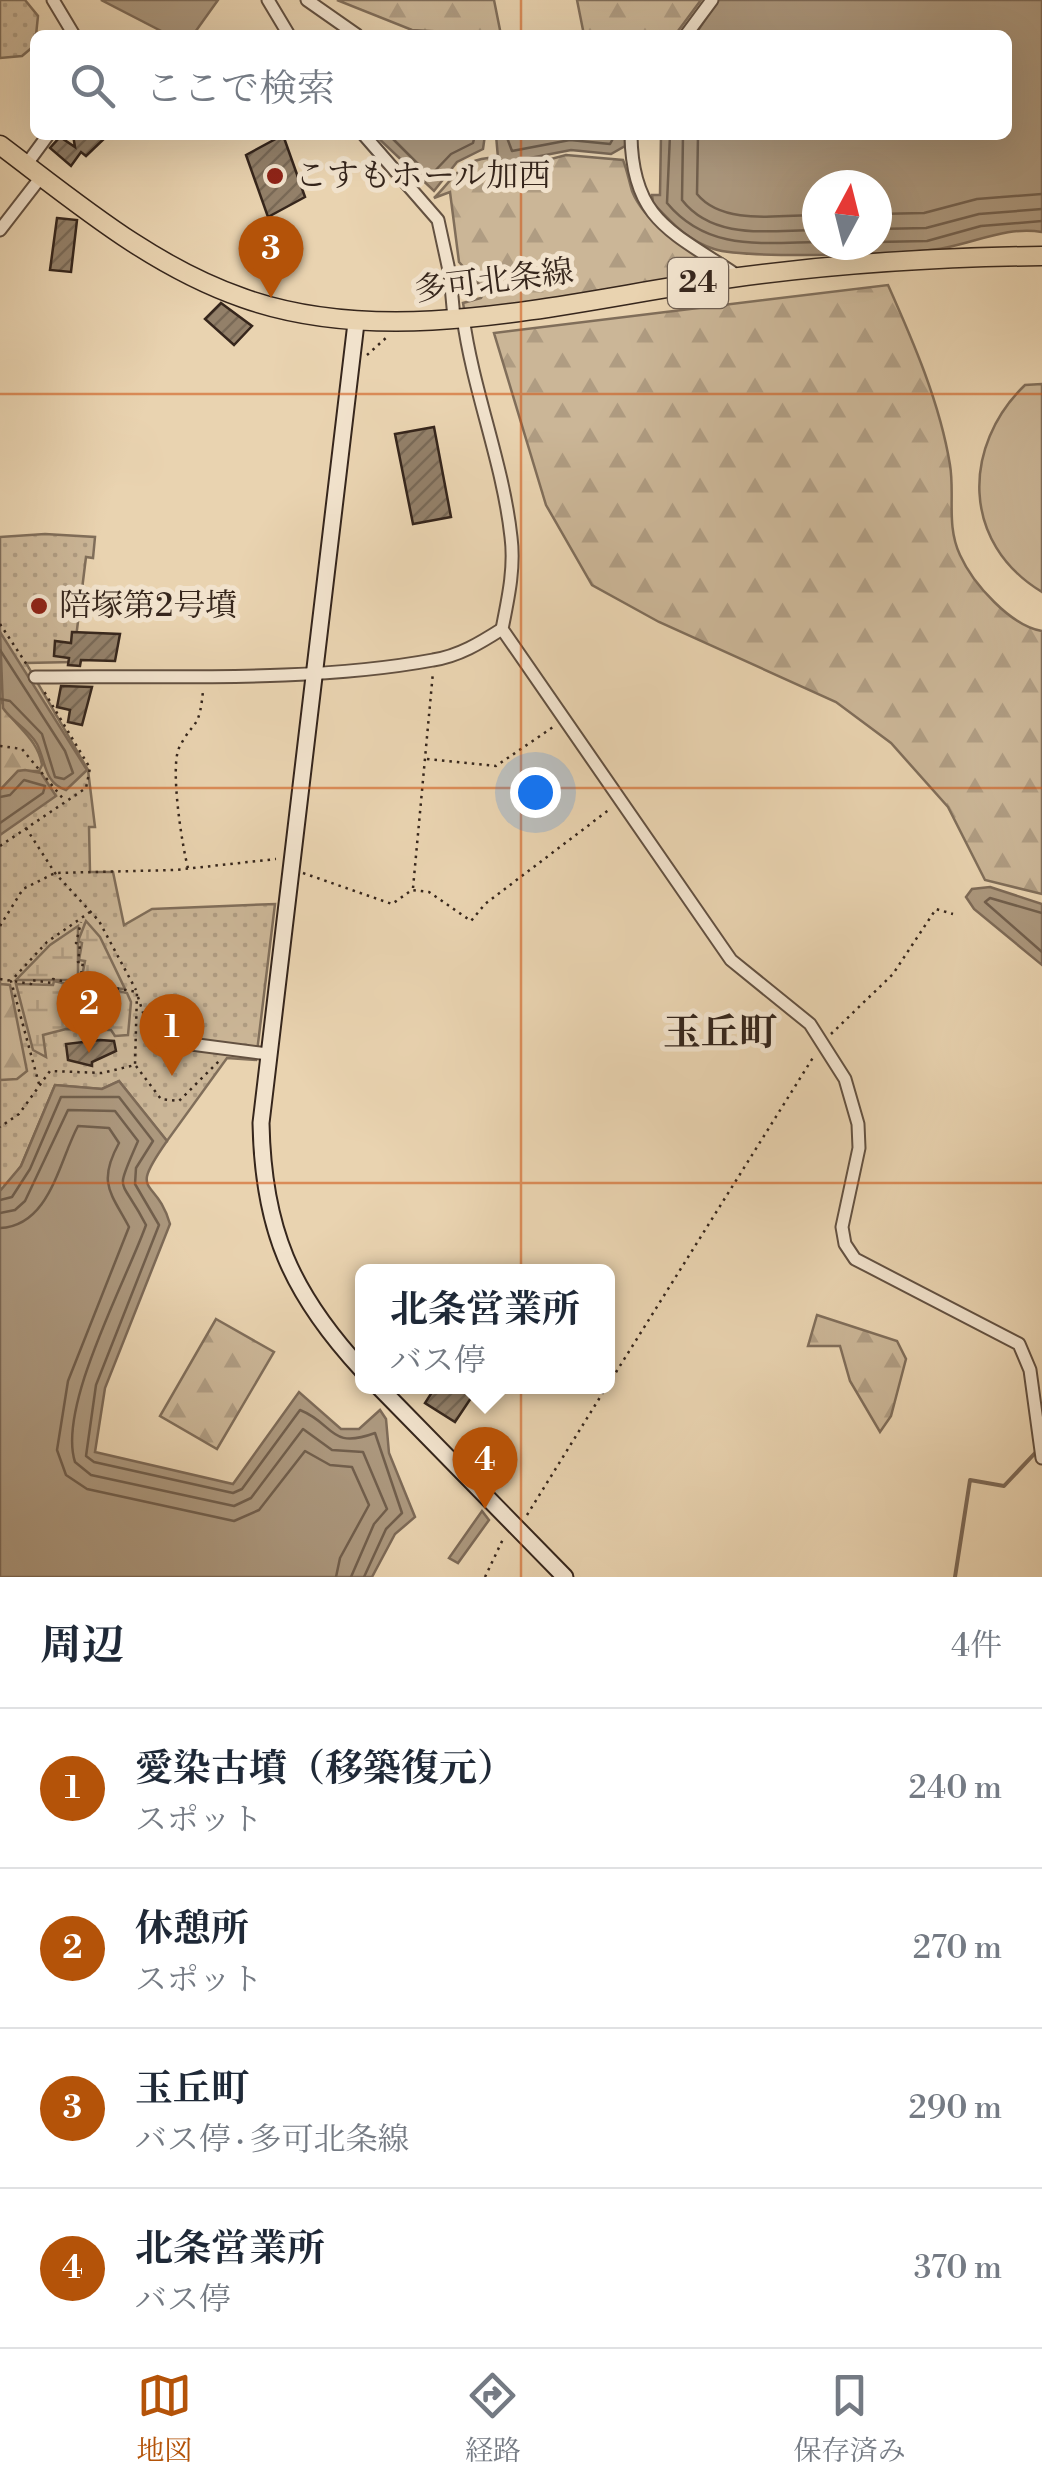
<!DOCTYPE html>
<html lang="ja">
<head>
<meta charset="utf-8">
<style>
	:root { --surface:#fff; --page:#f2f2f3; --text:#1f2937; --muted:#747a83; --line:#e0e1e3; --accent:#b45309 }
	body { margin:0; font-family:"Libre Bodoni","Noto Serif JP",serif; background:var(--page); color:var(--text) }
	.compass { position:absolute; left:802px; top:170px; width:90px; height:90px; border-radius:50%; background:var(--surface); box-shadow:0 10px 40px #0002; rotate:7deg }
	.you { position:absolute; left:535px; top:792px; width:35px; height:35px; margin:-25px; border:8px solid #fff; border-radius:50%; background:#1a73e8; box-shadow:0 0 0 15px #1a73e833 }
	.badge { display:grid; place-items:center; width:65px; height:65px; border-radius:50%; background:var(--accent); color:#fff; font-size:32px; font-weight:700 }
	.pin { position:absolute; translate:-50% -82px; filter:drop-shadow(0 2px 5px #0008) }
	.pin::after { content:''; position:absolute; top:52px; width:35px; height:30px; background:inherit; clip-path:polygon(0 0,100% 0,50% 100%) }
	.popup { position:absolute; left:355px; top:1264px; width:260px; height:130px; box-sizing:border-box; display:grid; place-content:center; border-radius:15px; background:var(--surface); filter:drop-shadow(0 2px 8px #0005); font-size:32px; white-space:nowrap; color:var(--muted) }
	.popup b { font-size:38px; color:var(--text) }
	.popup::after { content:''; position:absolute; left:50%; top:100%; margin-left:-20px; border:20px solid transparent; border-top-color:var(--surface) }
	.list { margin:0; padding:0; list-style:none }
	h2 { display:flex; justify-content:space-between; align-items:center; height:130px; margin:0; padding:0 40px; font-size:42px }
	h2 small { font-size:32px; font-weight:400; color:var(--muted) }
	.list li { display:grid; grid-template-columns:65px 1fr auto; gap:30px; align-items:center; box-sizing:border-box; height:160px; padding:0 40px; border-top:2px solid var(--line) }
	.list b { display:block; font-size:38px; white-space:nowrap }
	.list p { margin:0; font-size:32px; white-space:nowrap; color:var(--muted) }
	.list em { font-size:32px; font-style:normal; color:var(--muted) }
	.icon { flex:none; width:55px; height:55px; fill:none; stroke:currentColor; stroke-width:2; stroke-linecap:round; stroke-linejoin:round }
	.map { position:relative; flex:none; width:1042px; height:1577px; overflow:hidden }
	.search { position:absolute; background:var(--surface); box-shadow:0 10px 40px #0002; left:30px; right:30px; top:30px; height:110px; display:flex; align-items:center; gap:25px; box-sizing:border-box; padding:0 35px; border-radius:15px; color:var(--muted); font-size:38px }
	.sheet { height:770px; background:var(--surface) }
	nav { display:flex; justify-content:space-around; align-items:center; box-sizing:border-box; height:140px; border-top:2px solid var(--line); background:var(--surface); font-size:28px; color:var(--muted) }
	nav a { display:grid; justify-items:center; gap:5px }
	nav .on { color:var(--accent) }
	.map>svg:first-child { display:block }
</style>
</head>
<body>
<div class="map">
<svg width="1042" height="1577" viewBox="0 0 1042 1577">
	<defs>
		<pattern id="green-dots" width="8" height="8" patternUnits="userSpaceOnUse" patternTransform="scale(2.5)"><rect width="8" height="8" fill="#cbb697"/><path d="M2 2h.1M6 6h.1" fill="none" stroke="#af9c82" stroke-width="1.8" stroke-linecap="round"/></pattern>
		<pattern id="forest-firs" width="22" height="20" patternUnits="userSpaceOnUse" patternTransform="scale(2.5)"><rect width="22" height="20" fill="#cbb697"/><path d="M5 1l3.5 6h-7zM16 11l3.5 6h-7z" fill="#af9c82"/></pattern>
		<pattern id="wetland-marsh" width="20" height="14" patternUnits="userSpaceOnUse" patternTransform="scale(2.5)"><rect width="20" height="14" fill="#cbb697"/><path d="M1 5h8M5 5V1M11 12h8M15 12V8" fill="none" stroke="#af9c82"/></pattern>
		<pattern id="building-hatch" width="6" height="6" patternUnits="userSpaceOnUse" patternTransform="scale(2.5)"><rect width="6" height="6" fill="#938069"/><path d="M-1 1l2-2M0 6l6-6M5 7l2-2" fill="none" stroke="#796956"/></pattern>
	</defs>
	<rect width="100%" height="100%" fill="#e9d3b0"/>
	<filter id="stains"><feTurbulence type="fractalNoise" baseFrequency=".002" numOctaves="4"/><feColorMatrix values="0 0 0 0 .2 0 0 0 0 .09 0 0 0 0 .02 0 0 0 .5 -.17"/></filter>
	<radialGradient id="worn" r=".72"><stop offset=".6" stop-color="#630" stop-opacity="0"/><stop offset="1" stop-color="#630" stop-opacity=".3"/></radialGradient>
	<g fill="url(#green-dots)" stroke="#806e5a" stroke-width="2.5">
		<polygon points="0,0 25,0 38,16 35,45 22,56 0,58"/>
		<polygon points="45,534 95,537 93,558 86,557 73,662 26,663 88,770 95,827 89,827 90,872 113,872 124,925 152,909 275,904 256,1060 227,1058 167,1141 119,1081 102,1089 55,1085 21,1166 6,1188 0,1189 0,537"/>
	</g>
	<g fill="url(#forest-firs)" stroke="#806e5a" stroke-width="2.5">
		<polygon points="337,0 494,0 501,35 412,30"/>
		<polygon points="577,0 701,0 675,35 584,35"/>
		<path d="M566,155l57,5c4,10 6,21 9,31 14,35 58,59 89,79l-256,44 -2,-11 18,-5 4,-7 -26,-29 -9,-70 -16,6c17,-16 27,-38 54,-40l17,13z"/>
		<path d="M888,285c25,56 52,118 62,180 5,30 -4,60 10,90 13,29 51,71 82,76v263l-57,-14 -37,-73 -57,-64 -55,-41 -177,-80 -67,-37 -46,-80 -52,-172z"/>
		<path d="M0,697c9,28 37,37 42,68l-3,6h-21l-18,19z"/>
		<polygon points="0,984 10,985 27,1071 17,1079 0,1080"/>
		<polygon points="817,1315 897,1341 906,1359 891,1416 880,1432 850,1381 840,1346 808,1346"/>
		<polygon points="216,1319 274,1352 217,1449 160,1416"/>
	</g>
	<g fill="url(#wetland-marsh)" stroke="#806e5a" stroke-width="2.5">
		<polygon points="86,921 100,937 125,989 90,987 81,981 85,961 79,960 82,943 78,941"/>
		<polygon points="78,926 78,980 16,980 50,945"/>
		<polygon points="54,981 105,993 110,989 127,993 131,1002 128,1035 115,1036 111,1030 66,1029 43,1035 46,1057 33,1050 16,984 53,985"/>
	</g>
	<path fill="#cbb697" stroke="#806e5a" stroke-width="2.5" d="M1042,384v208c-81,-49 -80,-146 -17,-207z"/>
	<g fill="#ac987e" stroke="#7d6a57" stroke-width="2.5" fill-rule="evenodd">
		<polygon points="101,0 218,0 193,35 169,35"/>
		<path d="M718,0h324v232c-34,-6 -65,10 -98,16 -36,7 -199,11 -230,1 -27,-9 -42,-26 -61,-46l-1,-8h8l1,-60h346v-100h-312zM817,185h60v60h-60z"/>
		<polygon points="375,135 485,135 483,149 457,162 434,191"/>
		<polygon points="496,135 625,135 625,146 611,154 571,150 504,163 498,158"/>
		<path d="M0,632l87,138 -21,20c-22,-7 -20,-28 -29,-46 -8,-15 -25,-22 -34,-36z"/>
		<polygon points="25,770 41,773 56,796 0,835 0,790 18,771"/>
		<polygon points="990,887 1042,904 1042,965 974,909 966,897 972,889"/>
		<path d="M119,1081l48,60c-40,57 -11,34 3,83l-65,164 -10,64 138,32 66,-92 42,37h18l21,-19 6,9 3,34 26,64 -20,17 -23,43h-372v-386l21,-25 34,-81 47,4z"/>
		<polygon points="482,1511 489,1520 458,1563 449,1558"/>
	</g>
	<g fill="none" stroke-linecap="round" stroke-linejoin="round">
		<g stroke="#715f4d" stroke-width="2.5">
			<polyline points="389,135 430,176 451,154 473,143 475,135"/>
			<polyline points="506,135 512,151 570,140 610,144 615,135"/>
			<path d="M670,135l-3,68c40,48 93,40 150,39"/>
			<path d="M683,135l-1,65c32,41 88,30 135,30"/>
			<path d="M698,135l-1,59c26,32 83,21 120,21"/>
			<polyline points="877,214 924,213 977,199 1042,194"/>
			<polyline points="877,229 926,228 979,214 1042,209"/>
			<polyline points="877,242 927,241 981,226 1042,221"/>
			<polyline points="0,650 65,751 73,773 64,779 55,777 42,734 10,701 0,699"/>
			<polyline points="0,797 10,795 24,780 45,786 43,793 0,823"/>
			<polyline points="1042,913 990,898 985,902 1042,952"/>
			<path d="M0,1200l12,-3 18,-28 31,-72h58l34,44 -17,27 -1,16 24,41 -63,160 -10,71 8,6 139,31 9,-4 58,-79c35,14 29,40 75,23l27,80 -16,16 -22,48"/>
			<path d="M0,1213l15,-3 10,-9 43,-91 47,1 23,30c-24,56 -18,33 8,84 -19,54 -89,182 -71,237l16,13 143,31 17,-8 52,-69 29,21 31,2 24,57 -13,15 -23,53"/>
			<path d="M0,1228c50,-2 59,-67 78,-102l31,2 10,15c-22,40 -8,50 10,84l-61,154 -11,69 9,25 21,14 147,32 25,-11 46,-59 25,14 22,2 17,38 -29,53 -4,19"/>
		</g>
		<polyline stroke="#7d6a57" stroke-width="4" points="955,1577 970,1480 1004,1486 1037,1451"/>
	</g>
	<g fill="url(#building-hatch)" stroke="#36261c" stroke-width="2.5">
		<polygon points="73,135 108,135 86,156 81,152 71,166 50,148 60,137 75,147"/>
		<polygon points="283,135 305,197 268,217 246,155"/>
		<polygon points="57,218 77,220 71,272 50,270"/>
		<polygon points="221,303 252,326 234,345 205,319"/>
		<polygon points="434,427 451,517 413,524 395,434"/>
		<polygon points="72,632 120,634 115,661 81,660 80,666 68,665 69,658 54,656 55,641 71,643"/>
		<polygon points="61,686 92,687 82,725 68,722 70,710 57,707"/>
		<polygon points="173,1005 183,1025 169,1032 157,1030 150,1017"/>
		<polygon points="100,1040 114,1041 116,1051 92,1062 92,1066 68,1060 66,1044"/>
		<polygon points="436,1386 479,1386 455,1422 425,1403"/>
	</g>
	<g fill="none" stroke-linecap="round" stroke-linejoin="round">
		<g stroke="#635141" stroke-width="15">
			<g id="street">
				<polyline points="53,0 74,35"/>
				<polyline points="268,0 289,35"/>
				<polyline points="307,0 357,35"/>
				<polyline points="686,35 712,0"/>
				<polyline points="364,135 438,220 450,275 454,318"/>
				<path d="M631,135c1,83 39,96 101,137l1,6"/>
				<polyline points="26,165 48,135"/>
				<polyline points="0,230 41,177"/>
				<path d="M463,317c10,74 40,146 48,220 4,31 -3,62 -9,92l229,331 79,64 35,55 13,45 1,24 -17,79 3,17 10,15 164,85 11,26 12,88"/>
				<path d="M35,677c126,-2 274,6 398,-17 26,-4 47,-17 69,-31"/>
				<polyline points="152,1039 268,1054"/>
			</g>
		</g>
		<g stroke="#36261c" stroke-width="19">
			<g id="secondary">
				<path d="M356,323l-95,800c2,106 30,170 101,247"/>
				<polyline points="378,1386 565,1577"/>
			</g>
		</g>
		<g stroke="#36261c" stroke-width="21">
			<path id="primary" d="M0,145c77,58 151,121 243,153 152,54 332,1 488,-20 103,-14 208,-21 311,-22"/>
		</g>
		<g stroke="#36261c" stroke-width="2.5" stroke-dasharray="2.5 5" stroke-linecap="butt">
			<polyline points="367,355 387,337"/>
			<polyline points="0,624 29,668"/>
			<polyline points="0,746 22,749 65,801"/>
			<polyline points="427,759 496,766 556,725"/>
			<polyline points="26,828 55,873 99,921 136,990"/>
			<polyline points="0,846 86,788 90,768 42,688"/>
			<path d="M188,868c-6,-22 -18,-100 -9,-120 15,-30 20,-16 24,-57"/>
			<polyline points="303,873 392,904 412,890 429,892 471,921 485,904 610,809"/>
			<polyline points="413,888 433,672"/>
			<polyline points="0,926 23,889 55,873 175,870 276,859"/>
			<polyline points="0,979 31,984 31,980 52,983 53,979 105,991 109,987 137,992 135,1065 102,1073 50,1071 19,1114 0,1127"/>
			<polyline points="80,981 83,962 78,962 80,944 76,943 81,922"/>
			<polyline points="138,997 148,1028"/>
			<polyline points="831,1034 893,974 936,909 953,914"/>
			<polyline points="136,1066 161,1099 179,1101 219,1061"/>
			<polyline points="39,1084 11,981 47,942 90,912"/>
			<polyline points="608,1385 814,1056"/>
			<polyline points="527,1515 607,1386"/>
			<polyline points="485,1577 504,1537"/>
		</g>
		<use href="#street" stroke="#f1e2cc" stroke-width="11"/>
		<use href="#secondary" stroke="#f1e2cc" stroke-width="15"/>
		<use href="#primary" stroke="#e9d3b0" stroke-width="18"/>
	</g>
	<path fill="none" stroke="#cd510e" stroke-width="2.5" stroke-opacity="0.55" d="M521,0v35M521,135v1442M0,394h1042M0,788h1042M0,1183h1042"/>
	<g fill="#8f2418" stroke="#f1e2cc" stroke-width="4">
		<circle cx="275" cy="176" r="10"/>
		<circle cx="39" cy="606" r="10"/>
	</g>
	<g text-anchor="middle" dominant-baseline="central" stroke-width="10" stroke-linejoin="round" paint-order="stroke">
		<rect fill="#f1e2cc" stroke="#6e5e51" stroke-width="2.5" x="668" y="258" width="60" height="50" rx="8"/>
		<g font-size="30" font-weight="bold" fill="#36261c">
			<text x="698" y="283">24</text>
		</g>
		<g font-size="32" fill="#36261c" stroke="#f1e2cc" text-anchor="start">
			<text x="295" y="176">こすもホール加西</text>
			<text x="59" y="606">陪塚第2号墳</text>
		</g>
		<g font-size="32" fill="#36261c" stroke="#f1e2cc">
			<text transform="translate(494 281) rotate(-7)">多可北条線</text>
		</g>
		<g font-size="38" font-weight="bold" fill="#36261c" stroke="#f1e2cc">
			<text x="720" y="1033">玉丘町</text>
		</g>
	</g>
	<rect width="100%" height="100%" filter="url(#stains)"/>
	<rect width="100%" height="100%" fill="url(#worn)"/>
</svg>
<svg class="compass" viewBox="-18 -18 36 36"><path d="M0-13l5 13h-10z" fill="#e53935"/><path d="M0 13l5-13h-10z" fill="#747a83"/></svg>
<div class="you"></div>
<div class="pin badge" style="left:172px;top:1076px">1</div>
<div class="pin badge" style="left:89px;top:1053px">2</div>
<div class="pin badge" style="left:271px;top:298px">3</div>
<div class="pin badge" style="left:485px;top:1509px">4</div>
<div class="popup"><b>北条営業所</b>バス停</div>
<div class="search"><svg class="icon" aria-label="search" viewBox="0 0 24 24"><circle cx="10" cy="10" r="6"/><path d="M15 15l6 6"/></svg>ここで検索</div>
</div>
<section class="sheet">
<h2>周辺<small>4件</small></h2>
<ul class="list">
<li><span class="badge">1</span><div><b>愛染古墳（移築復元）</b><p>スポット</p></div><em>240 m</em></li>
<li><span class="badge">2</span><div><b>休憩所</b><p>スポット</p></div><em>270 m</em></li>
<li><span class="badge">3</span><div><b>玉丘町</b><p>バス停 · 多可北条線</p></div><em>290 m</em></li>
<li><span class="badge">4</span><div><b>北条営業所</b><p>バス停</p></div><em>370 m</em></li>
</ul>
</section>
<nav>
<a class="on"><svg class="icon" aria-label="map" viewBox="0 0 24 24"><path d="M3 6l6-2 6 2 6-2v14l-6 2-6-2-6 2zM9 4v14M15 6v14"/></svg>地図</a>
<a><svg class="icon" aria-label="directions" viewBox="0 0 24 24"><path d="M12 3l9 9-9 9-9-9zM9 14v-3h6M13 9l2 2-2 2"/></svg>経路</a>
<a><svg class="icon" aria-label="saved" viewBox="0 0 24 24"><path d="M7 4h10v16l-5-4-5 4z"/></svg>保存済み</a>
</nav>
</body>
</html>
